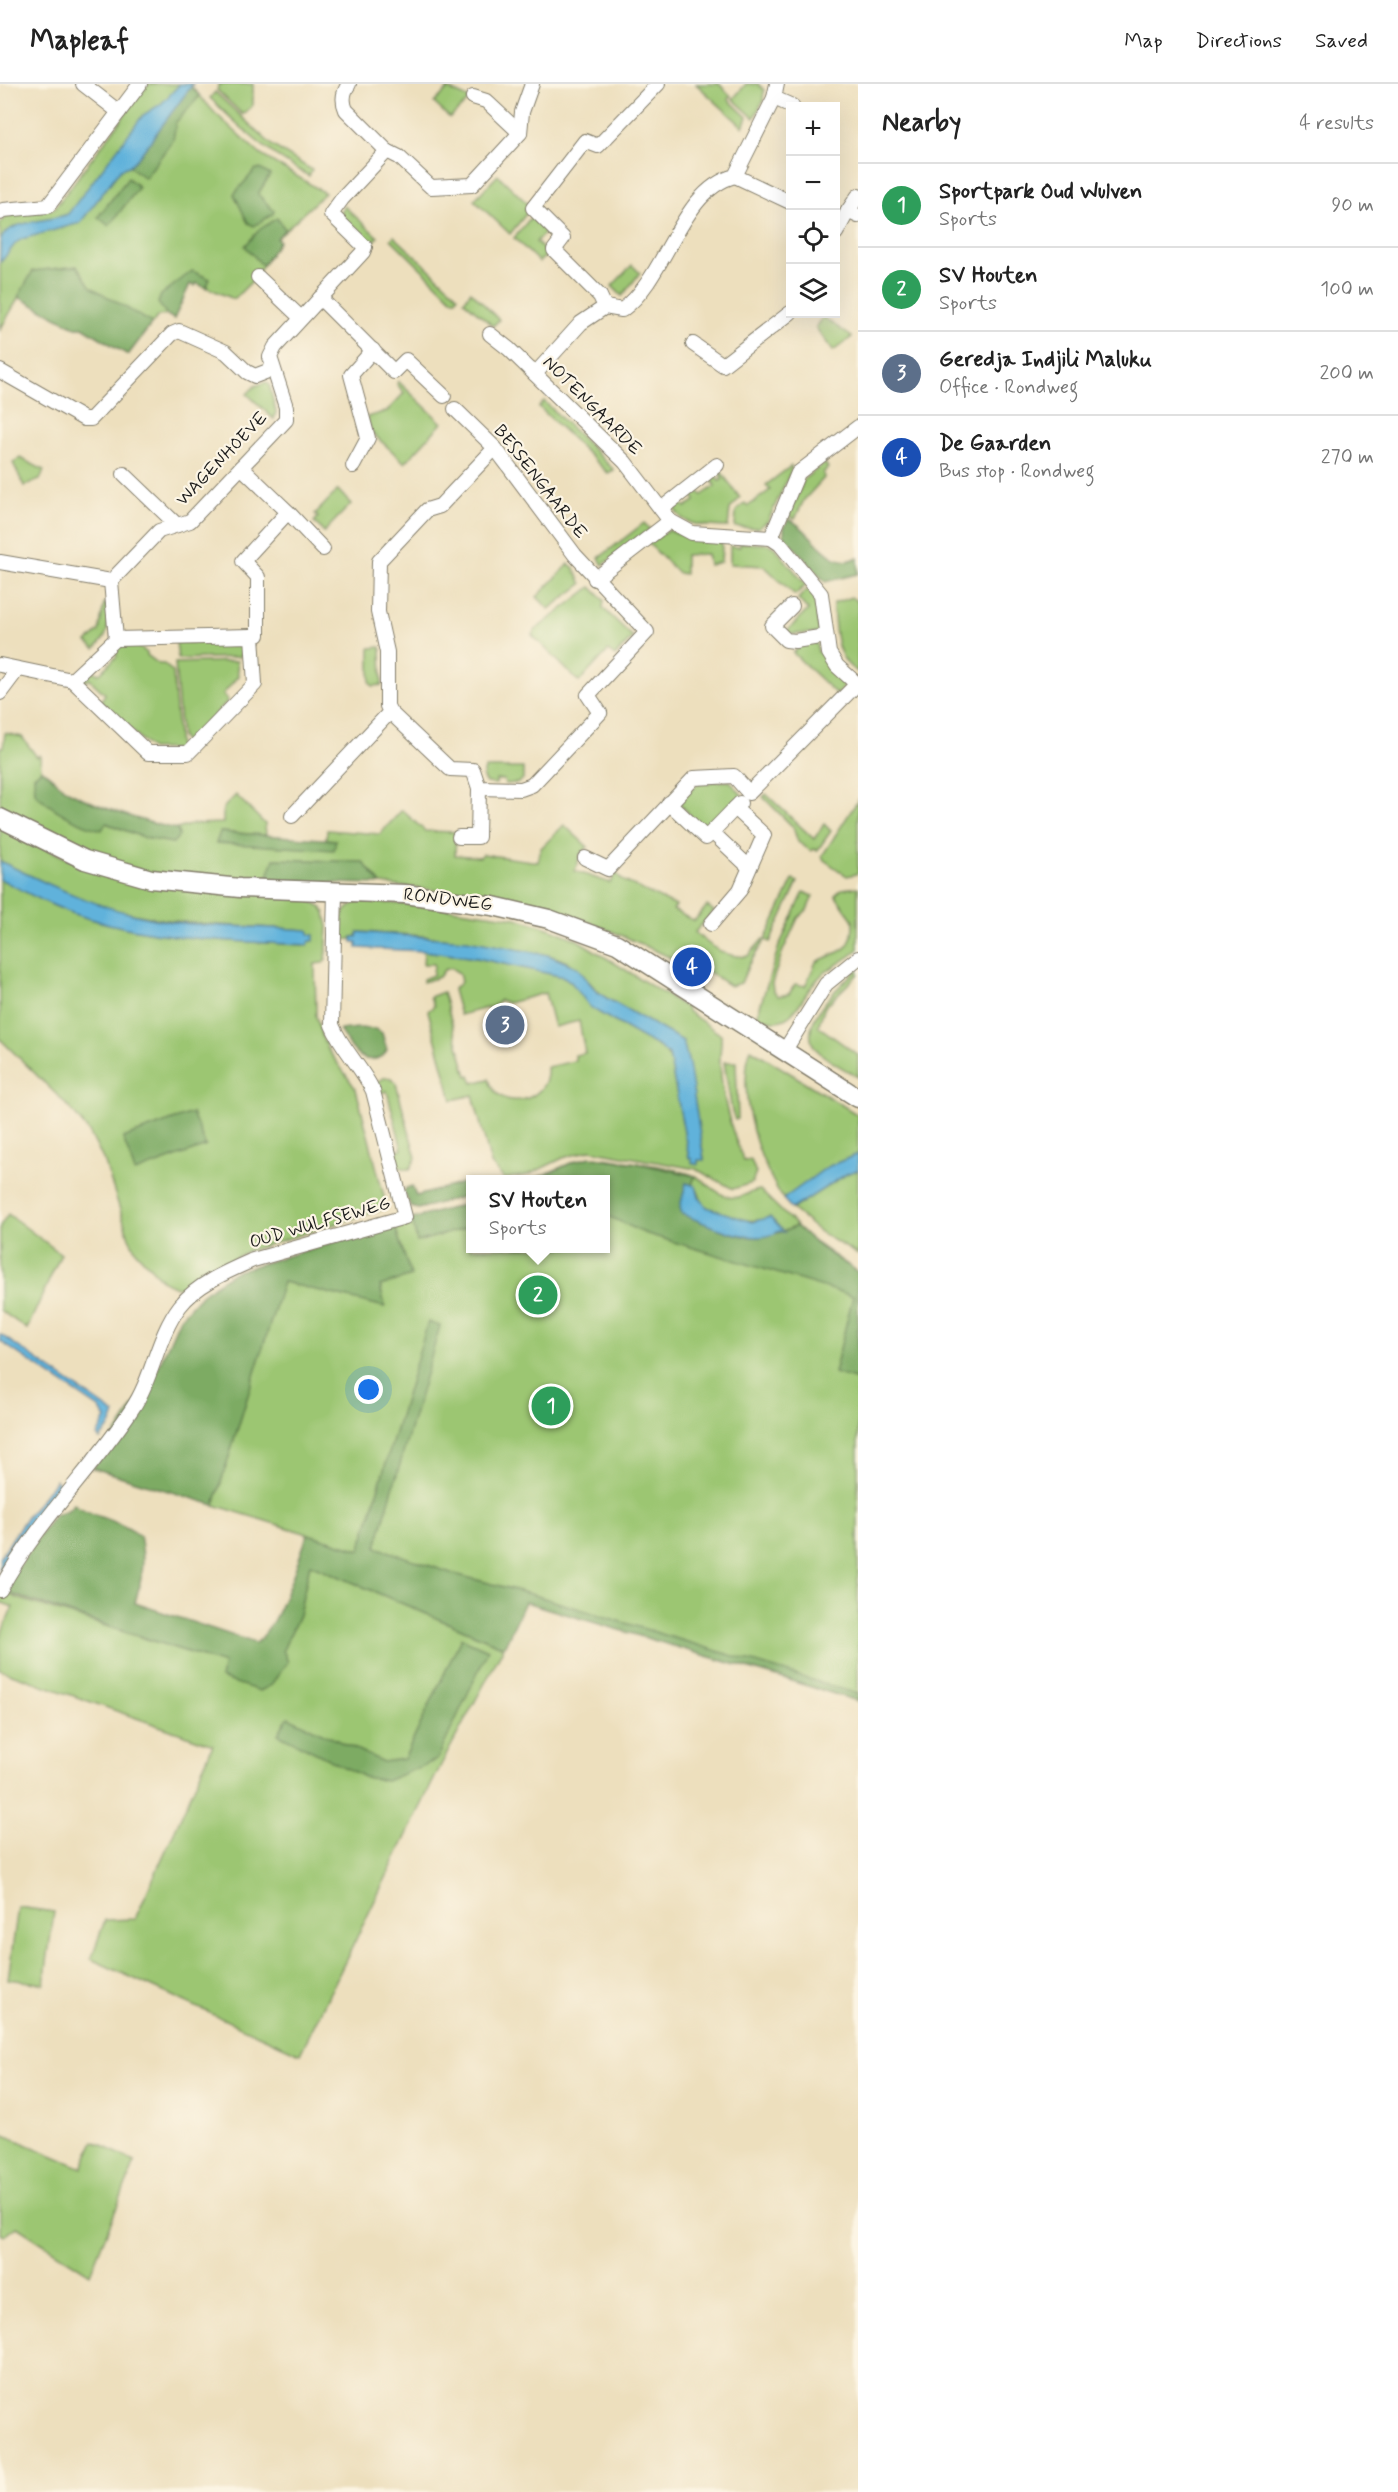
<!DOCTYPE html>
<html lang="en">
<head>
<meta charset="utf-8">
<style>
	:root { --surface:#fff; --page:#f6f6f6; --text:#222; --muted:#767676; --line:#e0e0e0; --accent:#0b8043 }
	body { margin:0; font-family:Mynerve,sans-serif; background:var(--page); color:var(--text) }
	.controls { position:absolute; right:18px; top:18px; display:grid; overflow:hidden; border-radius:0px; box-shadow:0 6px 24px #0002 }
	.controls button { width:54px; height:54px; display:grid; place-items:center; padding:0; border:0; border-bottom:2px solid var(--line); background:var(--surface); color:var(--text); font:30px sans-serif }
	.you { position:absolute; left:369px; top:1306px; width:21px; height:21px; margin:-15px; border:4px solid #fff; border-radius:50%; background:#1a73e8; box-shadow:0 0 0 9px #1a73e833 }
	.badge { display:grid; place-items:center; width:39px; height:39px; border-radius:50%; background:var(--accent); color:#fff; font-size:20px; font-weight:700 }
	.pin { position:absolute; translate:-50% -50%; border:3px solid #fff; box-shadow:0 2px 6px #0006 }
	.popup { position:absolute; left:466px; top:1091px; width:144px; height:78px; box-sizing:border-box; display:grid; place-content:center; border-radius:0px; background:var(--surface); filter:drop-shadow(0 2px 4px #0005); font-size:20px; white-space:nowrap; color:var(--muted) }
	.popup b { font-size:22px; color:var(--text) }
	.popup::after { content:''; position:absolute; left:50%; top:100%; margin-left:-12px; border:12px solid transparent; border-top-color:var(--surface) }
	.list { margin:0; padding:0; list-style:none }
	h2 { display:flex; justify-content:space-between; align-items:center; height:78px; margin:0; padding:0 24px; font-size:26px }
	h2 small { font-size:20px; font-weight:400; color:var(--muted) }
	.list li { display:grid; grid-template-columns:39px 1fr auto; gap:18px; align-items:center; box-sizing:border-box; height:84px; padding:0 24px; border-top:2px solid var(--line) }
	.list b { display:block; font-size:22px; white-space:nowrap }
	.list p { margin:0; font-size:20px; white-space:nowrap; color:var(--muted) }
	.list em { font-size:20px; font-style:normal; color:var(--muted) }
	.icon { flex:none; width:33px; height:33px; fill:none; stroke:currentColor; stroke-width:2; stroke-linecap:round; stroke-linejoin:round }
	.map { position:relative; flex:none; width:858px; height:2408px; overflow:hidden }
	header { display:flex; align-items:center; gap:36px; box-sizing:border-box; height:84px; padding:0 30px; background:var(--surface); border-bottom:2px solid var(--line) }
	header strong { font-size:28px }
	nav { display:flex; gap:33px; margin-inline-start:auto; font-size:21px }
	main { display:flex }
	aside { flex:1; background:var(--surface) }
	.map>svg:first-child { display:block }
</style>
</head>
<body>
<header>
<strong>Mapleaf</strong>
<nav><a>Map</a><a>Directions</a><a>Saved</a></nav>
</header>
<main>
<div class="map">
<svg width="858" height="2408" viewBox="0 0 858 2408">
	<rect width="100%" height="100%" fill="#fcf5e5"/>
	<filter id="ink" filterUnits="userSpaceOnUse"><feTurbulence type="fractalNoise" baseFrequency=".0167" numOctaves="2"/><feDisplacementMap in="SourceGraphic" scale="12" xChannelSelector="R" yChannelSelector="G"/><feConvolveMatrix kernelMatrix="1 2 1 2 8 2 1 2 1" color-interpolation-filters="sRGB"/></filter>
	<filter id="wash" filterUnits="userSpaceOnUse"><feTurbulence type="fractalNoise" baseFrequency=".008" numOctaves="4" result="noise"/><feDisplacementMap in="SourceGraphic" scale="24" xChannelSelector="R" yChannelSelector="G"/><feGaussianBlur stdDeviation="1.35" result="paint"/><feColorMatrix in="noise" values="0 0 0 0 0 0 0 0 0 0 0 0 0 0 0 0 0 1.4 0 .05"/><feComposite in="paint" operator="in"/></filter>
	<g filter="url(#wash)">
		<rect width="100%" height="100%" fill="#eddfbd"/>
		<g fill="#9cc672" stroke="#5c7147" stroke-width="1.5" fill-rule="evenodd">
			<polygon points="148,0 189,0 215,29 261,71 325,109 277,154 279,157 253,196 234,215 196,199 195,202 190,200 174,235 167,231 158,232 128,271 83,243 75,243 19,213 0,246 0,139 8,131 54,125"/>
			<polygon points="219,0 253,0 253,21 244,30 242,30 217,6"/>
			<polygon points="696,0 719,0 731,12 728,15 747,33 743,43"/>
			<polygon points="746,0 758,0 764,6 763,17 754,34 733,15"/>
			<polygon points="448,5 470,15 450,34 434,19"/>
			<path d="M215,8l58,54 39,24 -3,6c-41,-22 -66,-46 -99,-78z"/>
			<polygon points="498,91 529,121 525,126 527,129 510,150 474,116"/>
			<polygon points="344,122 378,153 371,161 340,131"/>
			<polygon points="531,133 546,148 536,158 548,170 539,178 514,154"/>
			<polygon points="394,152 454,208 458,212 456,215 452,215 391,155"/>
			<polygon points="632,181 640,189 622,212 612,202"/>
			<polygon points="471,207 499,236 493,242 464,217"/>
			<polygon points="823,233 852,253 833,267 816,244"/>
			<polygon points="398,297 442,339 405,379 371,348 367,333 387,327 404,309 397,300"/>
			<polygon points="266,298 269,300 276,328 274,335 247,310 255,302"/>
			<polygon points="544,317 614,386 608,389 539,323"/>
			<polygon points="20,374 44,386 40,396 24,402 13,379"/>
			<polygon points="825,379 828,384 823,389 824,394 804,416 795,435 789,432 804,395"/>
			<polygon points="791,382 792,385 768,437 758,444 735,443 736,427 745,419 748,422 770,406 766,401"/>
			<path d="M719,385l21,29 -10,11 -2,18c-17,-1 -45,1 -53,-18l6,-6 4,4 10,-6 -3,-9 4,-3 6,6 13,-9 -4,-8 4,-3 4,6 3,-1z"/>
			<polygon points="338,406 351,420 324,448 314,438 318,433 315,430"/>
			<polygon points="644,439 650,445 603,481 599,474"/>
			<polygon points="669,446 691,455 720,458 722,461 721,478 709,481 707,470 685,471 685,490 678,489 648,459"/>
			<polygon points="740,459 769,460 776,465 806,501 795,511 764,482 730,480 730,462 740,463"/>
			<polygon points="569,480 574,484 582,500 549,525 537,513"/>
			<polygon points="591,503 604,516 603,524 633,553 615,572 608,567 579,598 532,551 535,546"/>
			<polygon points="810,506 815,514 819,549 790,550 787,547 808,526 798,515 805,507"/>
			<path d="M851,513l7,5v70c-24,-12 -22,-41 -25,-64l1,-5z"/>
			<path d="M104,519l3,2c1,22 4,28 -12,44l-8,-7 12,-11z"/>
			<polygon points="816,557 818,568 823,568 831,585 844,596 843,604 837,611 793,569 804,559"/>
			<polygon points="176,558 228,558 228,561 243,562 245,570 241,570 240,573 178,575"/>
			<polygon points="134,559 147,569 147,571 159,580 164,580 173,588 179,665 151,665 101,617 105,610 89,595 81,600 82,593 91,586 99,590 117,572 113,563"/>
			<polygon points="381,563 382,601 373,602 370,599 370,564"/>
			<polygon points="237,577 238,592 223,610 228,617 214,631 216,634 188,663 181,653 175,579"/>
			<path d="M5,649l17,4 15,20 3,-2 1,15 -7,6 72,47 39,15 27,5 7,-7 -2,-7 16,-5 30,-1v-15l13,-13 29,29 1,11 -45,-3 -4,11 119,-3 -10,-1 1,-9 53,4 22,-24 23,21 31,1 -1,23 25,2 3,-3 55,8 3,-14 23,-23 24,22 -8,8 -5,16 35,12 6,-10 6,7 54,26 -3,4 21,11 13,-15 7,5 -19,21c13,13 32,27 53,24l15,-17 2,1 28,-60 5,2 -28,60 -5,-2 -16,24 -8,19 -11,3 -38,-25 -5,-1 -3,4c-45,-21 -91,-43 -140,-57 -52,-14 -109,-16 -163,-23l-18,-22 -88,-3 -9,23 -109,-8 -51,-13 -106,-50v-64h3z"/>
			<polygon points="485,684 523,684 523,695 518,699 505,700 504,696 496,696 496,700 486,699 483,694"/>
			<polygon points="730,697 742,711 712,744 702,745 679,719 680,716 700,698"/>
			<polygon points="766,710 814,755 824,740 831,747 817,767 815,765 811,767 798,758 793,743 763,713"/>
			<polygon points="858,716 858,788 856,790 847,792 824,776 822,772"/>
			<path d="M0,742l68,33 240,40 13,8 4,5 3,15 -2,33 -3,3 -8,1 1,52 8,26h3l-1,5 30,42 31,119 -139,43 -45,24 -12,11 -15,1 -13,-6 -26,-28 -8,-15 -24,-75 -16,-31 -19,-24 -70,-69v-160c27,14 55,29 84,38 73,23 148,24 224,28l2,-10 -4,-5c-69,-5 -138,-4 -205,-24 -35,-11 -68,-29 -101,-45z"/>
			<path d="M858,803v63c-11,10 -24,15 -35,24 -25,19 -26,62 -66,42l22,-70 25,-54 9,4 -6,14 -9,8 -16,35 -10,30 1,7 5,6 11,-2 6,-10 10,2 11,-24c24,-12 38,-9 37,-42l-18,-25 7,-6z"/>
			<path d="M360,817l71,5 85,12 35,11 25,10 111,69 -1,2 35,25c1,10 -2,19 -1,29 2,33 11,67 24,97l7,-1 5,13 -4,10 -19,6 -37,-20 -106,-19 -27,8 -35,17 -24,4 -13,-15 -18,-69 -21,5 -24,-89 6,-5 -4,-9 13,-5 24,84 3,-1 3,8 16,-4c8,35 62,24 58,-12l28,-6v-6l10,-2 -6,-32 -25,6 -9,-34 -37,10 -8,-3 -6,6 -34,9 -7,-25 8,-8 -2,-9 -8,-5 -7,2 -5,7 -16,5v-3l10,-4 1,-11h-11l1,-13 53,7 87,19 7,5 27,30 66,38 7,11 18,96 9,3 6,-2 -21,-117 -75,-42c-16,-10 -24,-27 -41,-37 -14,-8 -33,-9 -49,-12 -53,-11 -105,-16 -160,-18l-1,5h-5v2l-14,1c3,-19 2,-31 22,-39z"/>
			<path d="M857,885l1,5 -33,33 -7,19 40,29v22c-13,-8 -29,-15 -40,-26 -26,-24 23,-66 39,-82z"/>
			<path d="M751,965l107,66v39l-75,45c-22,-36 -35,-71 -37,-114 0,-11 0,-26 5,-36z"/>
			<polygon points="724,978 736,978 738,1035 735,1036 732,1028"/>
			<polygon points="385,993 391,994 396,999 416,1074 410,1085 405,1085 397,1081 393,1068 402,1065 387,1007 378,1010 377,999"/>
			<path d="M596,1073c31,5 67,7 97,18 13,5 22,19 36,22 12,3 20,-6 31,-7l49,48 49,34v429l-333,-100 -311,-96 69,-224 102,26 -5,-21 31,-10 -17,-52 76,-21v45h136v-68l-72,-1 39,-17zM698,1107l5,14c18,11 47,21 67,12l-29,18 -61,-28z"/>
			<polygon points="858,1086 858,1171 820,1148 792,1125 848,1089"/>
			<polygon points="8,1130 61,1170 27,1245 0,1226 0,1142"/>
			<polygon points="310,1480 504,1563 441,1681 300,1970 91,1875 105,1836 135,1835 213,1661 0,1586 0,1552 13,1523 0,1518 0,1511 5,1502 14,1513 225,1580 223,1585 258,1596"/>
			<polygon points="18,1823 54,1828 44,1900 8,1895"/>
			<polygon points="0,2049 82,2084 94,2057 135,2078 90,2190 17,2143 5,2152 0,2150"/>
		</g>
		<g fill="#7dab64" stroke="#4c6440" stroke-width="1.5">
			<polygon points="191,2 199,11 198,14 176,38 173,56 145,94 129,82 138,74"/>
			<polygon points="256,85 260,85 270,91 258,110 274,127 273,130 254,142 248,139 234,110"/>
			<polygon points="128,94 139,103 109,142 98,133"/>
			<polygon points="277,134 285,145 277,154 279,157 263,181 261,180 245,162 259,146"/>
			<polygon points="77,182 91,203 152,239 128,271 83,243 75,243 18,213 33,187"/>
			<polygon points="192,187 210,195 206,204 196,199 195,202 190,200 174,235 167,231 158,219 161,211"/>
			<path d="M788,435c24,9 42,55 70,38v17l-33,8 -41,-47v-7z"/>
			<path d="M41,686c11,4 17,16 29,22 34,17 70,29 107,37l2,7 -6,7 -28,-5 -39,-15 -4,7c-23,-5 -51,-21 -67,-37l-1,-17z"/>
			<polygon points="220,748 336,756 334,766 216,759"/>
			<polygon points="274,775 363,778 381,800 266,798"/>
			<path d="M358,944l18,1 6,4 5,17 -4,6c-23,12 -32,-9 -44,-26z"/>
			<polygon points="192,1029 206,1062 135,1088 123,1054"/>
			<path d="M590,1073l52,7 53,12 -3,9 -6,-2 -4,31c20,8 52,23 73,23 10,0 32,-6 41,-11l25,22 37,24v108l-24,-7 19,-77 -209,-63 -38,-18v-35h-72l39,-18z"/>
			<polygon points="470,1097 470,1111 418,1125 411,1123 404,1108 406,1104 412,1102 416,1112"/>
			<polygon points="470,1119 470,1143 417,1158 412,1135"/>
			<polygon points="394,1140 411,1192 380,1202 385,1223 283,1198 214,1421 93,1384 157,1286 180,1234 202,1210 234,1188"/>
			<path d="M428,1238l12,4 -64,221 75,26 83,22 324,99v7l-333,-99 -21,45 -194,-83 -11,51 -16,35 5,12 -18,24 -10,5 -40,-13 4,-14 -216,-71 -3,-7 49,-71 14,-5 6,-6c20,14 46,16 66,32 6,28 2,41 -5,67l120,40c22,-12 43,-84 53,-109l52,16z"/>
			<polygon points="461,1554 488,1566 437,1676 386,1697 364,1693 278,1650 288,1633 383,1678 404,1675"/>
		</g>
		<g fill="#60b2db" stroke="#3e677c" stroke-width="1.5">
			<path d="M180,0h13l-55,74 -9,8 -8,3 -41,54 -58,16 -6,4 -16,20c0,-7 0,-18 1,-24 9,-20 49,-17 67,-25l75,-99 18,-11z"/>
			<path d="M0,777c51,25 100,48 155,58 50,9 102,7 153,11l2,5h4v6h-4l-2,4c-76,-4 -151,-5 -224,-28 -29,-9 -57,-24 -84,-38z"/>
			<polygon points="358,848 467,856 548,871 577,883 596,907 608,915 683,957 689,980 704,1076 698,1076 698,1081 692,1079 692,1075 689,1074 669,971 659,963 598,928 590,923 571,898 564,893 477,874 424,867 357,864 357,858 352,858 352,853 357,853"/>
			<polygon points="858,1070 858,1086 848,1089 792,1125 783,1115 827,1083"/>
			<path d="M686,1099l10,3 3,11 8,10 45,15 18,-5 14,15 -5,-1c-22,17 -73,-7 -97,-17l-2,-7z"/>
			<polygon points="0,1250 115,1330 111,1340 100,1355 97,1352 106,1334 99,1324 0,1257"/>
			<polygon points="56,1396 60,1401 20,1454 0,1486 0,1473 24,1437"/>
		</g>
	</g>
	<g filter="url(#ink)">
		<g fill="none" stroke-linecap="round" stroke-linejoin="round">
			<g stroke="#847e6c" stroke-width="16">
				<g id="minor">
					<polyline points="83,0 119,28"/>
					<polyline points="473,13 486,17 520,49"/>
					<polyline points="774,14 792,22"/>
					<polyline points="387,67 399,73 431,103 472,101 520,49 522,28 532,0"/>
					<polyline points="735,92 790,118"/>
					<polyline points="848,127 858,112"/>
					<polyline points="0,129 3,126 48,122 140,0"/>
					<polyline points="836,149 848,127 858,132"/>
					<polyline points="258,193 301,234"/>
					<polyline points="320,214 394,288 406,276 444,312"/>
					<polyline points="605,223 600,212 554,166 563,154 533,124 585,57 598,62 658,0"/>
					<polyline points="490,250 509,265 625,378 670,437 692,449 771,454 780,460 821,510 829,569 837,582 858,601"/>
					<polyline points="693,260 723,281 790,229"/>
					<polyline points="0,287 84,335 91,335 172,250 179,247 226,268 247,288 255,292 273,285"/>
					<path d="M535,290l46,-51 24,-16 17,3c45,-32 58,-120 113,-134l39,-78 3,-14"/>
					<polyline points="353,382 368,354 351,291 373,266"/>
					<polyline points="241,383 288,428 243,477 258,493 258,551 252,552"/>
					<polyline points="124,390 177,441"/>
					<polyline points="661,425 717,381"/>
					<polyline points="288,428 323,465"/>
					<polyline points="771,454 798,389 858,343"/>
					<path d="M0,478l111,19 48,-50 31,-10 96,-101v-13l-16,-50 5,-10 88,-95 2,-5 -34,-33 11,-15 45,-48 -41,-41c-4,-9 -3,-18 3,-26"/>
					<polyline points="595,495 670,437"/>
					<polyline points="792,522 772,542 786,556 795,557 826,552"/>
					<polyline points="0,581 72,596 148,669 188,669 255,600 252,552 116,555 111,497"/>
					<polyline points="72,596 116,555"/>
					<polyline points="0,609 18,585"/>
					<polyline points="390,628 450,685 473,686 479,704 521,705 532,701 600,629 588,611 647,548 575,471 495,364 455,325"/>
					<polyline points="669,719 706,754 740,719"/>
					<polyline points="292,732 390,628 387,622 387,568 378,528 379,477 427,426 440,422 495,364"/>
					<polyline points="713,749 749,783"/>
					<polyline points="459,753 478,753 479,704"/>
					<polyline points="585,774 608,785 694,694 734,692 749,709 857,600"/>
					<polyline points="711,840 740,806 764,751 735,724"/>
					<polyline points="785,966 826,900 858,874"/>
					<path d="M0,1506c35,-66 91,-119 132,-181 21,-31 25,-73 48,-103 17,-22 48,-35 73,-46l152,-43 -32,-126c-11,-24 -31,-42 -41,-66l3,-134"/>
				</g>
			</g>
			<g stroke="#847e6c" stroke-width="21">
				<polyline id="secondary" points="0,734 85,776 151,795 240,804 405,810 493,822 549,835 617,860 858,1014"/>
			</g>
			<use href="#minor" stroke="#fff" stroke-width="14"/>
			<use href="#secondary" stroke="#fff" stroke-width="18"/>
		</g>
	</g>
	<g text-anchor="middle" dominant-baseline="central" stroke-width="4.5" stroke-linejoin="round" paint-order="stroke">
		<g font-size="18" fill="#1c1c1c" stroke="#fcf5e5">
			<text transform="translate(592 322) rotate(45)">NOTENGAARDE</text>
			<text transform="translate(222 375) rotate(-46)">WAGENHOEVE</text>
			<text transform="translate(540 398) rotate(52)">BESSENGAARDE</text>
			<text transform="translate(448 816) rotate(7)">RONDWEG</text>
			<text transform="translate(320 1139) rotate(-16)">OUD WULFSEWEG</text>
		</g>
	</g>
</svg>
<div class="controls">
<button>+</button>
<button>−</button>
<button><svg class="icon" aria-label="locate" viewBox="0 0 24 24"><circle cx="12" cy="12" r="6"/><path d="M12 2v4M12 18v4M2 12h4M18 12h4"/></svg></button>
<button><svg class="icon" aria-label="layers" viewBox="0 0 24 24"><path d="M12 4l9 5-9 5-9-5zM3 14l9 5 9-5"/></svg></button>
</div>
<div class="you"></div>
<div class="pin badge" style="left:551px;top:1322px;background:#2e9e5b">1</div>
<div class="pin badge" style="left:538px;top:1211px;background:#2e9e5b">2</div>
<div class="popup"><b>SV Houten</b>Sports</div>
<div class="pin badge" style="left:505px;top:941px;background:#5c6f8a">3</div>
<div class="pin badge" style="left:692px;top:883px;background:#1a4fb4">4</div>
</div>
<aside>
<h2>Nearby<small>4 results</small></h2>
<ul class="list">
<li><span class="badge" style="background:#2e9e5b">1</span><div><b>Sportpark Oud Wulven</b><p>Sports</p></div><em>90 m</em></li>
<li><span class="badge" style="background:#2e9e5b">2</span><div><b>SV Houten</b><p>Sports</p></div><em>100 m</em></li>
<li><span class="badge" style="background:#5c6f8a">3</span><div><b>Geredja Indjili Maluku</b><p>Office · Rondweg</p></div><em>200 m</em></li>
<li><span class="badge" style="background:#1a4fb4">4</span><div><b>De Gaarden</b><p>Bus stop · Rondweg</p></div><em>270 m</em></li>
</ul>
</aside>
</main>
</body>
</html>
